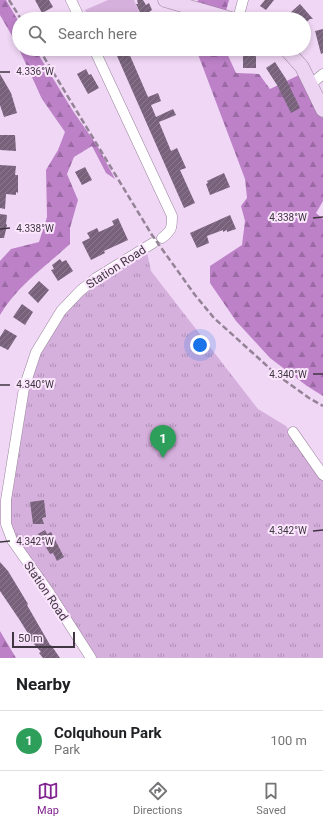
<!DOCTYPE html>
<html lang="en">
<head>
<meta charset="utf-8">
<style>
	:root { --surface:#fff; --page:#f2f2f2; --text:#202124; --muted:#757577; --line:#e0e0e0; --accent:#822591 }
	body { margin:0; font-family:Roboto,sans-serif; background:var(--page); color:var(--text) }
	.scale { position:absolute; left:12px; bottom:10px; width:63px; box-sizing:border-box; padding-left:4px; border:2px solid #403641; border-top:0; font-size:11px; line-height:14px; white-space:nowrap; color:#403641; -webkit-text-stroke:3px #fbe6fe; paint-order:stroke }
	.you { position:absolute; left:200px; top:345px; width:14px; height:14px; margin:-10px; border:3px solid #fff; border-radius:50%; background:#1a73e8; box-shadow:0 0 0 6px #1a73e833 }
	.badge { display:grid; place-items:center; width:26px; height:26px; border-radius:50%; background:var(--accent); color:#fff; font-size:13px; font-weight:700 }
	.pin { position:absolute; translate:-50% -33px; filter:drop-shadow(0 1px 2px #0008) }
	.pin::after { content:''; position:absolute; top:21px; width:14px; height:12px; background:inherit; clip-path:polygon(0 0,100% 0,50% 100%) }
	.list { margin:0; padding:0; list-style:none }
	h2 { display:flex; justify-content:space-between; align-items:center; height:52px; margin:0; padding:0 16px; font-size:17px }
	h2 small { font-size:13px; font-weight:400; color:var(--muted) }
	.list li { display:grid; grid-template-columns:26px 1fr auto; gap:12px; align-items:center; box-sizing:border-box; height:60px; padding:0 16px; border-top:1px solid var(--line) }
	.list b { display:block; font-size:15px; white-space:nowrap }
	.list p { margin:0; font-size:13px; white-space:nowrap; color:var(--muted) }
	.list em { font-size:13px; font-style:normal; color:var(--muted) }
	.icon { flex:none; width:22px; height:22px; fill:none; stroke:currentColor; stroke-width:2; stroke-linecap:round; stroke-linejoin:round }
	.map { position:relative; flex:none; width:323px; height:658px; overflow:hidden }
	.search { position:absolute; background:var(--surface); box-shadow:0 2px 6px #0003; left:12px; right:12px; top:12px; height:44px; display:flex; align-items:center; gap:10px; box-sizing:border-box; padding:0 14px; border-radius:22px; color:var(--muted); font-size:15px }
	.sheet { height:112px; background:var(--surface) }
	nav { display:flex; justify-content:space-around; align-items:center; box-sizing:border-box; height:56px; border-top:1px solid var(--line); background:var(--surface); font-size:11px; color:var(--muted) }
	nav a { display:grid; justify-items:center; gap:2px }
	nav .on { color:var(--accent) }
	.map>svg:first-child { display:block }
</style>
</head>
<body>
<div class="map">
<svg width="323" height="658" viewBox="0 0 323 658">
	<defs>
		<pattern id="forest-firs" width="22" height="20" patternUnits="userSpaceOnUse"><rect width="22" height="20" fill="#bd81c8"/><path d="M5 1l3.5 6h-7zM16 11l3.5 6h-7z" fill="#9b6aa4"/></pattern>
		<pattern id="park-tufts" width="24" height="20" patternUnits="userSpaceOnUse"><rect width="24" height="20" fill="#d6b0dd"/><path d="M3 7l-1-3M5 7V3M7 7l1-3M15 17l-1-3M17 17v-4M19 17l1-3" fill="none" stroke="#af90b5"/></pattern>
		<pattern id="building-hatch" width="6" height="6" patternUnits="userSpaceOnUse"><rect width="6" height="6" fill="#77617b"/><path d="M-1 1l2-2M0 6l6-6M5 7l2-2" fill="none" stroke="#8b7a8e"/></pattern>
	</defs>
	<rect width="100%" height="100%" fill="#f0d7f5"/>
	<polygon fill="#d6b0dd" points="108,0 134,0 142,19 89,19 85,10"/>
	<g fill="url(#forest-firs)">
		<polygon points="0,0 6,0 19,22 19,48 0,15"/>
		<polygon points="198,0 229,0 226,11 197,3"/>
		<path d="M19,49h16l38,62 25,36 17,32 -9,-6 -14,-27 -18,11 -7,17 11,26 -8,28v16c-25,23 -53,42 -70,71v-54l11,-12 28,-7 8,-25 -1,-47 12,-20 7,-18 -23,-33z"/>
		<polygon points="196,49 225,49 236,73 259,74 270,89 299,75 323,118 323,201 316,213 323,219 323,396 307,386 270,358 236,321 210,283 210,266 242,245 245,221 241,206 247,198 245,179"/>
		<polygon points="0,631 16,658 0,658"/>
	</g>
	<polygon fill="url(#park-tufts)" points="147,252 151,271 258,409 286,426 323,481 323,658 95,658 18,543 9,525 11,494 29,390 40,354 64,314 84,294 100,281"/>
	<g fill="url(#building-hatch)">
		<polygon points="35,0 49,0 53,7 42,13"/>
		<polygon points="137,0 143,0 146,5 149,3 152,10 149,12 151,16 143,19 136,4 138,4"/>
		<polygon points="265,0 274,0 266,10 260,6"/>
		<polygon points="300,4 313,19 310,19 304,24 304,19 295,19 290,13"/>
		<polygon points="323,29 323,53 321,54 315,31"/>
		<rect x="243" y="49" width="13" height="19"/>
		<polygon points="128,51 148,97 158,93 161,101 151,105 156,117 173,109 176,115 159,122 171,151 177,148 186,168 180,170 195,203 184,208 117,56"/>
		<polygon points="275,62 286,79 300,108 291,113 277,85 266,68"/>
		<polygon points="86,69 89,75 91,74 99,88 88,94 77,74"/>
		<polygon points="0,74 11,93 17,113 4,117 0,105"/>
		<polygon points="0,135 15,135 16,151 0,150"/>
		<polygon points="0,165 16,166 15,175 18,175 18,193 16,192 16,195 6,194 5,209 0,208"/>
		<polygon points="85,167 92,180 82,185 75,172"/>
		<polygon points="224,173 230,187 210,195 206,184 208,183 207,181"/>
		<polygon points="0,214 7,215 6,224 7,225 4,238 0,238"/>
		<polygon points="230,215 236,229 227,232 227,230 223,232 223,230 207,236 209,243 197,248 190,233"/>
		<polygon points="118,218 128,240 104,251 105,253 91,260 82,242 90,238 87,233 97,228 99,232 114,225 112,221"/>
		<polygon points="60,259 62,262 66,260 73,271 58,281 51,270 54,269 52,265"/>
		<polygon points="39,281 49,290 38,303 28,293"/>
		<polygon points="22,304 33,312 25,325 13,317"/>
		<polygon points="5,329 17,336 8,350 0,346 0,337"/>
		<polygon points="44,500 46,517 42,518 44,524 33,524 30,502"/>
		<polygon points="45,530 47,534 51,532 64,557 57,561 53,553 50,554 38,534"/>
		<polygon points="0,562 8,571 28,604 27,605 50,645 51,645 60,658 43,658 39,653 41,652 27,636 29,635 19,619 0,591"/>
	</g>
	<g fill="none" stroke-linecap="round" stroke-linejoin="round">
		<g stroke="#99829d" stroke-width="11">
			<g id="street">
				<polyline points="71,0 80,19"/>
				<polyline points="238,19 243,0"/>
				<path d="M94,49l78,167c0,12 0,14 -10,22"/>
				<polyline points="311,84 323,74"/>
				<polyline points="293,432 323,475"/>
				<polyline points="91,658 50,594 12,540 6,524 6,500 24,388 36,352 61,311 80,291 96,278 153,243"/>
			</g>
		</g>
		<g stroke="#99829d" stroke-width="15">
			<g id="secondary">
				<polyline points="165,0 231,19"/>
				<polyline points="286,49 302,67 323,110"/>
			</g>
		</g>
		<use href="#street" stroke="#fff" stroke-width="10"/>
		<use href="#secondary" stroke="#edd4f2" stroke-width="14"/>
		<g stroke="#948397" stroke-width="2.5" stroke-dasharray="6 3" stroke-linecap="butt">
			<polyline points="9,0 21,19"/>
			<polyline points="39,49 152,235 195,295 214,318 276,374 309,398 323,406"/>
		</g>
	</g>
	<path fill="none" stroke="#403641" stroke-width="1.5" d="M0,72h10M313,218l10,-1M0,229l10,-1M313,374h10M0,385h10M313,531l10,-1M0,542l10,-1"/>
	<g text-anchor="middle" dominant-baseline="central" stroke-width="4" stroke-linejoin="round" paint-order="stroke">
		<g font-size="12" fill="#403641" stroke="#fbe6fe">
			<text transform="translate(116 267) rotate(-33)">Station Road</text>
			<text transform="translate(46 591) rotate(56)">Station Road</text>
		</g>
	</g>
	<g font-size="10" text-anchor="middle" fill="#403641" stroke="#fbe6fe" stroke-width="4" stroke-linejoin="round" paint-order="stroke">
		<text x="35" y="75">4.336°W</text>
		<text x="288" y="221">4.338°W</text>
		<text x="35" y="232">4.338°W</text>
		<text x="288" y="378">4.340°W</text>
		<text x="35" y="388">4.340°W</text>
		<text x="288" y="534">4.342°W</text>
		<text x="35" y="545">4.342°W</text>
	</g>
</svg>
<div class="scale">50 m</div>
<div class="you"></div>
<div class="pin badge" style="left:163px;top:458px;background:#2e9e5b">1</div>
<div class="search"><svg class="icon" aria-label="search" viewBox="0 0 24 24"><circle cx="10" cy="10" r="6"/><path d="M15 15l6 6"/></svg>Search here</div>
</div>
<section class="sheet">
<h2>Nearby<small></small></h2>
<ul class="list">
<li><span class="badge" style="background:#2e9e5b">1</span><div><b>Colquhoun Park</b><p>Park</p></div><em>100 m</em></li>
</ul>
</section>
<nav>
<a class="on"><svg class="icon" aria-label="map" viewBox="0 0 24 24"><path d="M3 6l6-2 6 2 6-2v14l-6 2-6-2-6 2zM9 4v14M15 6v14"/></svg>Map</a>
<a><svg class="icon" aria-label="directions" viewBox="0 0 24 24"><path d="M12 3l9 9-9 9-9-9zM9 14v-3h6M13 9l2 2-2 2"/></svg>Directions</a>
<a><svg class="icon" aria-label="saved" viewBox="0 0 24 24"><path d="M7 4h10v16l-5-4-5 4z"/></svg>Saved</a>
</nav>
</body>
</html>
